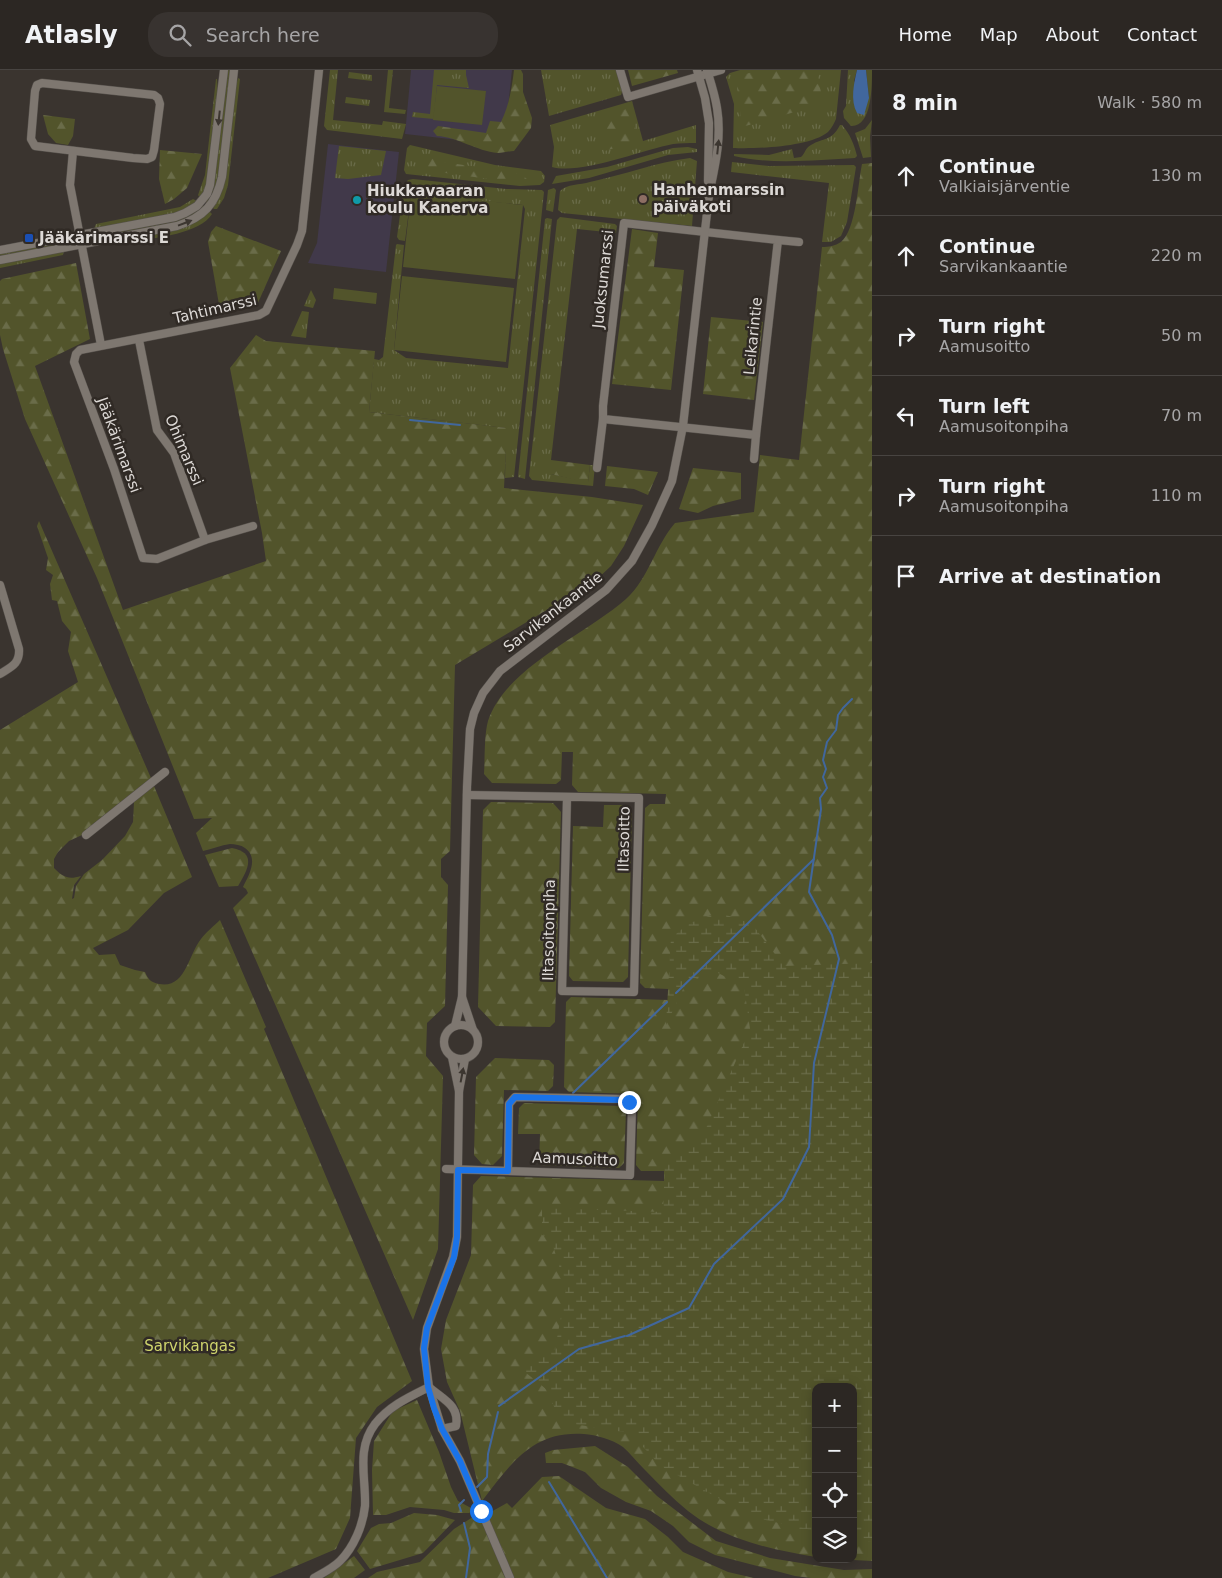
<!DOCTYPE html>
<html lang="en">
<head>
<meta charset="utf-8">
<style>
	:root { --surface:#2c2723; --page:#383330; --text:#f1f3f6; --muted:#a6a5a6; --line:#484441 }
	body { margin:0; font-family:"DejaVu Sans",sans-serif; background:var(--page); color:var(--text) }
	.controls { position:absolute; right:15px; bottom:15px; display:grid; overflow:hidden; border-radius:10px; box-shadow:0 2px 12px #0003 }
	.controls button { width:45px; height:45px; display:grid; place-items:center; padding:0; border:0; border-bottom:1px solid var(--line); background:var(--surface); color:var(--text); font:25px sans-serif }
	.stop { position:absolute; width:15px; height:15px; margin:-11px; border:4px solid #1a73e8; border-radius:50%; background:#fff }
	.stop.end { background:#1a73e8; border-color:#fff; box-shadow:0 1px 5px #0008 }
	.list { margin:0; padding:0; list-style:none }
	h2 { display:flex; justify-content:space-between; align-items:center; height:65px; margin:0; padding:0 20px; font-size:21px }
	h2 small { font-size:16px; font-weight:400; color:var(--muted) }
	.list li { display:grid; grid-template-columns:32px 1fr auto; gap:15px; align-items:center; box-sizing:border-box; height:80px; padding:0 20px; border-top:1px solid var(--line) }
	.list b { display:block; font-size:19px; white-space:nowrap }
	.list p { margin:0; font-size:16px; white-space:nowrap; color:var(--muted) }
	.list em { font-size:16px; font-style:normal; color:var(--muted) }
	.icon { flex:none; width:28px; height:28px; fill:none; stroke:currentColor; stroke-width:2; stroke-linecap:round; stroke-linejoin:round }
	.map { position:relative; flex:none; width:872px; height:1508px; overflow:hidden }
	header { display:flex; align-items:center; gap:30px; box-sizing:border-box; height:70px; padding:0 25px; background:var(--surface); border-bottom:1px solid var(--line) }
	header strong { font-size:24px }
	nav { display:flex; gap:28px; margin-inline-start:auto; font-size:18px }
	.search { width:350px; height:45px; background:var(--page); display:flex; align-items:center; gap:12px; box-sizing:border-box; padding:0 18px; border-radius:20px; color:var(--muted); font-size:19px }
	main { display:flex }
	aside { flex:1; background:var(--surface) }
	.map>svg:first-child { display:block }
</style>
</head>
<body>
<header>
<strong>Atlasly</strong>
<div class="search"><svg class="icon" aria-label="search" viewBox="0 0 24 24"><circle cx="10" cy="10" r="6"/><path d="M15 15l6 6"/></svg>Search here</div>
<nav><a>Home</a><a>Map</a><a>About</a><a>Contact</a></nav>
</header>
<main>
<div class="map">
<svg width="872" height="1508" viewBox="0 0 872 1508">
	<defs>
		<pattern id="grass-tufts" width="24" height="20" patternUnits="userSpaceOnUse" patternTransform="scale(1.25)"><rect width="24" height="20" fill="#52542b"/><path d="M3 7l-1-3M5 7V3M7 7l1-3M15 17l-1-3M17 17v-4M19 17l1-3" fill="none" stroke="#6a6c49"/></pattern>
		<pattern id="forest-firs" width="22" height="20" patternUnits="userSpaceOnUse" patternTransform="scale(1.25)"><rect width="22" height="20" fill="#52542b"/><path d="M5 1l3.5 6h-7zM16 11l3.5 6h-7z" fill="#6a6c49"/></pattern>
		<pattern id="wetland-marsh" width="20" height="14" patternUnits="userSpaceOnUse" patternTransform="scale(1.25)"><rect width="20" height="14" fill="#52542b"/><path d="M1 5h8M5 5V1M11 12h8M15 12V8" fill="none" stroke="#6a6c49"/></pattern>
	</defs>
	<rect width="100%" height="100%" fill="#3a342f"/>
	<g fill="#41394a">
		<polygon points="411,0 512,0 504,75 405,64"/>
		<polygon points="328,74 399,82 386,202 308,193 317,173"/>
	</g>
	<g fill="url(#grass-tufts)">
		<polygon points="227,0 231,0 219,111 208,134 204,131"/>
		<polygon points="330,0 338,0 333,50 382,55 383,51 406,54 402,69 327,60 324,56"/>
		<polygon points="388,0 393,0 389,38 406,40 405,44 384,42"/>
		<polygon points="434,0 466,0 466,5 469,18 437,15 434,49 412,47 413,42 430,44"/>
		<polygon points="541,0 617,0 623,19 621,25 549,46"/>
		<path d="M740,0h101l-5,49c-2,4 -4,9 -8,13 -18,15 -72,17 -95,16l1,-44 -8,-27 4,-4z"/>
		<path d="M848,0h9l-3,11 15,17 -3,-28h6c0,17 0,57 -21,56l-7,-8 -1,-7 3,-5z"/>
		<polygon points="349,2 372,5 372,11 348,8"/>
		<polygon points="238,8 240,9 228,115 224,128 217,139 214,139 212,137 216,132 233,28"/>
		<path d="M216,9h1c3,26 -3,98 -17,119l-2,-3 7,-20z"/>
		<polygon points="346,27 370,30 369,36 345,33"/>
		<path d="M632,31l11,40 53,-16v18c-8,0 -16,0 -23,1 -31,6 -93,31 -121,23l2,-20 -4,-22z"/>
		<polygon points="872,50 870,67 871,87 863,88 855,63 865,59"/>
		<path d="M840,55h2c8,9 12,19 15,31l-2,2c-38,2 -85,7 -121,-2v-2l35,1 23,-6 2,9 7,-1c4,-3 4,-9 10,-12 13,-8 20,-3 29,-20z"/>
		<polygon points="410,75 495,95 541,101 545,106 544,112 540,115 520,116 406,104 404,100 407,78"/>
		<polygon points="339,76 386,81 381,105 348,109 335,108"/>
		<polygon points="688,77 697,79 697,82 668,85 589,108 552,114 556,106 607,97 673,78"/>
		<path d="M690,88l7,3 -5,65 -130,-13 -4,-3 2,-19c7,-7 20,-6 30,-9 34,-7 66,-20 100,-24z"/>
		<polygon points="732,92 769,96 854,95 856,97 847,152 841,166 831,172 822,172 829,113 731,102"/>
		<polygon points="413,109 506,119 542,120 544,122 514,407 505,408 506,358 369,342 374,289 379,290 383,287 396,175 397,174 404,175 394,280 406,288 508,298 525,139 523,135 411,124 405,171 399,170 397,167 404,115 408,110"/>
		<polygon points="554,118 556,120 553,142 546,140 548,120"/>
		<path d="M193,129l4,2c-21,18 -74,23 -103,28l2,-5 84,-17z"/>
		<path d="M201,134l4,3c-21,20 -79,26 -109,32v-5l80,-16z"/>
		<path d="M209,141l3,3c-12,20 -56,23 -77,28l-1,-2z"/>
		<polygon points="560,147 615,154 617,156 616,163 577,159 551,390 551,404 588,412 590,395 595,395 593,416 532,410 529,406 557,150"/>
		<polygon points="547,148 552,149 525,409 518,407 545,149"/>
		<polygon points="62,170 63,175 0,187 0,183"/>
		<polygon points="64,180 63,185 0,198 0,192"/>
		<polygon points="311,220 316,230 313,238 304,236"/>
		<polygon points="302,241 309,242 306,268 291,266"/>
	</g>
	<g fill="url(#forest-firs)">
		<path d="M514,0h7l2,4v18l9,26 -1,10 -17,23c-5,0 -11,2 -16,2 -22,-2 -40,-16 -61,-17l-4,-5 5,-5 48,7 4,-12 11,1c8,-16 11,-35 13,-52z"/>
		<polygon points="628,0 677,0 678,3 632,16"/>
		<polygon points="759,0 817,0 823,34 742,57 736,7"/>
		<polygon points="626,39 641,70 605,81 596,49"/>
		<polygon points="43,45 75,49 73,66 68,75 56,73 48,64"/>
		<polygon points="160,80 202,84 187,118 174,129 165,134 159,109"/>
		<polygon points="417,85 437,86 444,92 521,104 528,110 518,113 424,100 414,90"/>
		<path d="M872,93v1398l-37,-2h18v-172h-37v170c-44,-7 -93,-18 -128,-46 -16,-13 -30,-28 -44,-42 -7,-7 -14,-16 -21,-22 -11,-8 -27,-12 -39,-13 -52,-4 -74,31 -102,67l-22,-90 -13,-29 -6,-33 5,-29 25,-65 2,-70 8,-9 183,5v-10h-23l-5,-6 2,-71 -69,-2 -5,-5 2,-85 5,-5 98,3v-11l-24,-1 -5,-5 5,-175 5,-4h15l1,-10 -88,-2 -6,-7 1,-33h-11l-1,28 -5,4 -64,-1 -8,-9c1,-14 0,-39 4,-53 17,-53 97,-86 138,-122 23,-21 29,-53 49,-76l79,-11 6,-57 39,5 23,-213c7,0 13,-1 19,-5 15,-12 17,-59 21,-78z"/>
		<polygon points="216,156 281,181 257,235 220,240 208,172 211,162"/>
		<polygon points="632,159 658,163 654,197 684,200 671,320 612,314"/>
		<path d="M76,193l14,76 -55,27 88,244 143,-49 -4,-28 -32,-165 26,-33 10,6 109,10 -6,61 138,16 -3,60 88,9 51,8 -19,41 -13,20 -16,15 -140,84 -5,186 -9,8v18l7,8 -3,121 -18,17 -1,33 17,20 -5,173 -25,71 -180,-412 15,-15 -2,-4 -3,-2c6,-12 16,-29 2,-39 -4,-3 -10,-4 -15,-4 -9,1 -18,5 -27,7l-7,-18 16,-15 -18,1 -97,-241 -72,-159 -22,-70 -3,-14v-54l2,-2z"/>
		<polygon points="711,247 763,252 754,330 703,324"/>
		<polygon points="551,390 590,395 588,413 551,404"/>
		<polygon points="607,396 658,402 648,425 634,419 605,416"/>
		<polygon points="693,398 741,403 741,429 713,436 698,443 679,439"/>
		<path d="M39,451l112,257 -58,46 -11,11 -13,6 -11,11 -4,7v9c9,9 14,12 27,8l-7,9 -2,14 2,-1 2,-12 8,-12 18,-14 23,-24 8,-14 1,-20 20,-16 38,91 -28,16 -36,37 -35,18 6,7 16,-1 5,11 15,5 10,2c3,7 5,10 14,12 27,5 29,-29 42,-45 5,-7 13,-13 19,-19l46,107 -2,2 148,352 -35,26 -21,31 -6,80 -14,31 -68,29h-268v-848l78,-48 -10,-31 3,-19 -9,-11 -5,-20 -5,-1 -2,-16 3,-9 -7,-5 2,-12 -11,-32z"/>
		<polygon points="491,732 553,733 561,742 555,952 550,957 496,956 478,937 483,740"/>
		<polygon points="604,735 627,735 632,741 628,907 623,912 573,911 569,906 573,756 603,757"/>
		<path d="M232,778c25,5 16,21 6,38l-19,1 -14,-32z"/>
		<polygon points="495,988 549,990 554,995 553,1016 548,1021 504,1020 502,1086 493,1095 482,1094 474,1085 476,1007"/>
		<polygon points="524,1033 621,1036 626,1041 624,1093 619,1098 539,1095 540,1064 518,1064 519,1038"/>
		<polygon points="417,1330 439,1382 451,1417 458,1431 471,1438 473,1441 469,1443 454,1443 444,1440 410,1437 386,1445 373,1445 372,1400 374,1371 391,1344 395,1340"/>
		<polygon points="595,1376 628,1397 657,1426 716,1471 770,1488 844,1500 872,1499 872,1508 811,1508 795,1506 715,1485 689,1472 673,1456 651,1441 626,1432 601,1418 585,1402 562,1393 546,1393 545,1383 553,1380"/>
		<polygon points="559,1406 606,1438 645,1449 668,1467 683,1482 728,1502 754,1508 368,1508 377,1502 420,1492 454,1459 476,1445 489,1443 507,1433 512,1438 542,1407"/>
		<polygon points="414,1443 437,1445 455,1450 423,1483 370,1499 357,1481 371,1458 379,1454 391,1453"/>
		<polygon points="354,1486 365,1500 354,1508 324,1508"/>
	</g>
	<polygon fill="url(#wetland-marsh)" points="718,842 752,854 784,896 872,893 872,1472 853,1469 853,1317 816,1317 816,1461 752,1447 661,1396 630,1363 561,1352 546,1319 520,1298 555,1279 566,1219 551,1169 542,1165 542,1138 663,1142 665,1091 704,1063 750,959 744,916 714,901 686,913 666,955 671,868 687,855"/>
	<g fill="#52542b">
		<polygon points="437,16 486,21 482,55 433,50"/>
		<polygon points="411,123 523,135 515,209 403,197"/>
		<polygon points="402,206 514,218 506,292 394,280"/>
		<polygon points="334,218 377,223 376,234 333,229"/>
	</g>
	<path fill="#41679d" d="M857,0h9l3,28 -5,17 -7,-2c-7,-13 -3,-30 0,-43z"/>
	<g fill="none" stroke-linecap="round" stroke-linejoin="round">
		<g stroke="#41679d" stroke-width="2">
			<polyline points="410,350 460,355"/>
			<polyline points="676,923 814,789"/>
			<polyline points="573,1023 667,932"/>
			<polyline points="627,1266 689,1238 714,1194 783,1129 809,1077 814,993 839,889 832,865 809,822 821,739 820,728 827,718 823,707 826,699 823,690 827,672 836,660 838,645 843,638 852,629"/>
			<polyline points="499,1336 579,1279 625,1266"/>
			<polyline points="549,1412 607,1508"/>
			<polyline points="477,1417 487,1407 488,1384 498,1342"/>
			<polyline points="461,1441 459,1435 464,1430"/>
			<polyline points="464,1453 470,1478 466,1508"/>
		</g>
		<g stroke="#56514c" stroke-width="9">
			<g id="minor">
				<polyline points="620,0 628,27 721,0"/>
				<polyline points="697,0 705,28 709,53 708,111"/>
				<polygon points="42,13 154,25 158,28 160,34 154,80 152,87 147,89 133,88 35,76 31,69 35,21 37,15"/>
				<polyline points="73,81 70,115 101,275"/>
				<polygon points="624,153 778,170 756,365 603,349 603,336"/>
				<polyline points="778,170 799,172"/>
				<polyline points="0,180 175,147 185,143 197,136 207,124 210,115 224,0"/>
				<path d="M0,190l177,-34c27,-9 39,-22 45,-49l12,-107"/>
				<polyline points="139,270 157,360 174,383 205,470"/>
				<polyline points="754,389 756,365"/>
				<polyline points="597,398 603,349"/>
				<polyline points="253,456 205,470 157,489 143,488 114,399 74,292 76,284 80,280 259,245 266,241 297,175 302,161 319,0"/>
				<path d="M0,515l19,64c1,15 -8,18 -19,25"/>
				<polyline points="467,725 639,728 634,922 562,921 567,728"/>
				<polyline points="86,765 165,702"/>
				<path d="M462,927l5,-210 3,-58 4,-16 9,-20 17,-22 106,-81 26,-29 20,-36 20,-44 11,-55 26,-231c6,-29 13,-57 8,-87 -2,-13 -6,-25 -10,-38"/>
				<circle cx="461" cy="972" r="17"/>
				<polyline points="455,956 462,927 473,960"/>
				<polyline points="452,987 459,1021 465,989"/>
				<polyline points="459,1021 457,1167 453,1187 427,1258 424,1279 429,1317 442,1359 460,1391 510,1508"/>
				<polyline points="446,1099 630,1105 632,1036 629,1032 624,1029 515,1027 509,1034 508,1101"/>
				<path d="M429,1317c13,12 31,18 27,39l-14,3"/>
				<path d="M314,1508c9,-5 19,-10 26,-17 14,-14 23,-36 25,-55 1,-29 -9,-57 10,-82 14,-18 34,-27 54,-37"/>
			</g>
		</g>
		<use href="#minor" stroke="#7e7770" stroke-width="8"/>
	</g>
	<defs><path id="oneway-solid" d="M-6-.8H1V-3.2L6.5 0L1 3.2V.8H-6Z" transform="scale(1.25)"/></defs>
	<g fill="#3c3630">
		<use href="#oneway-solid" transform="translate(219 48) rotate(96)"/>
		<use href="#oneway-solid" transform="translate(718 77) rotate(-84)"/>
		<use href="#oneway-solid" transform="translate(185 153) rotate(-21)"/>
		<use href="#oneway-solid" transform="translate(462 1005) rotate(-79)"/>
	</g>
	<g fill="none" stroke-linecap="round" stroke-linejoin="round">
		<polyline stroke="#1a73e8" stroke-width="6" points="481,1441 460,1391 442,1359 434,1338 428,1317 424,1278 427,1258 454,1187 457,1167 458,1100 508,1101 509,1034 515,1027 624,1030 629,1032"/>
	</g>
	<circle fill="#8d6e63" stroke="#302a25" stroke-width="2" cx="643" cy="129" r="5"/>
	<circle fill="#0f9aa8" stroke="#302a25" stroke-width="2" cx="357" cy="130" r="5"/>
	<rect fill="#1a4fb4" stroke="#302a25" stroke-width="2" x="24" y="163" width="10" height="10" rx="2.5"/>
	<g text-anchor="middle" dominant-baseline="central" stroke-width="5" stroke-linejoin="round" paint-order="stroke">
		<g font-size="15" font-weight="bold" fill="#ddd9d6" stroke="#302a25" text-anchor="start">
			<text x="653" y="120">Hanhenmarssin<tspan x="653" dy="17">päiväkoti</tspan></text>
			<text x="367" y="121">Hiukkavaaran<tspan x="367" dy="17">koulu Kanerva</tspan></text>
			<text x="39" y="168">Jääkärimarssi E</text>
		</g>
		<g font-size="15" fill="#ddd9d6" stroke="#302a25">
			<text transform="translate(603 209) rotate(-84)">Juoksumarssi</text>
			<text transform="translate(215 239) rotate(-13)">Tahtimarssi</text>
			<text transform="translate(753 266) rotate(-84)">Leikarintie</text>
			<text transform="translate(119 375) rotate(70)">Jääkärimarssi</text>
			<text transform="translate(184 380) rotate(67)">Ohimarssi</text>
			<text transform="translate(553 542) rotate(-38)">Sarvikankaantie</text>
			<text transform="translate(624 769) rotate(-89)">Iltasoitto</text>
			<text transform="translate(549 860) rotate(-89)">Iltasoitonpiha</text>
			<text transform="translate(575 1089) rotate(2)">Aamusoitto</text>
		</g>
		<g font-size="15" fill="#ced36c" stroke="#302a25">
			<text x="190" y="1276">Sarvikangas</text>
		</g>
	</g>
</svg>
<div class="controls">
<button>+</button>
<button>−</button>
<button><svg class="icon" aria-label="locate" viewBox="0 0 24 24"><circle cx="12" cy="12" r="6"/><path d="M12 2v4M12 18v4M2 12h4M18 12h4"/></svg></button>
<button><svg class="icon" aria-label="layers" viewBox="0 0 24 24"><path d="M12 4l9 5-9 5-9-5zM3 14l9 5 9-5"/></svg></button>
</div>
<div class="stop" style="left:481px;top:1441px"></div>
<div class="stop end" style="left:629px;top:1032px"></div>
</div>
<aside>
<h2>8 min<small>Walk · 580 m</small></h2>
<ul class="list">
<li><svg class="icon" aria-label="ahead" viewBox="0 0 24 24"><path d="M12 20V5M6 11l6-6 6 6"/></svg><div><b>Continue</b><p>Valkiaisjärventie</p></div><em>130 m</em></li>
<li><svg class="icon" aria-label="ahead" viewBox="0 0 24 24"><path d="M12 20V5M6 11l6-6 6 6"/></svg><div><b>Continue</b><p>Sarvikankaantie</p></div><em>220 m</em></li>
<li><svg class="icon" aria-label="right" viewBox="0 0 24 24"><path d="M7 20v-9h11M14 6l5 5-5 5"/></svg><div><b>Turn right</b><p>Aamusoitto</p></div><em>50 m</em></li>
<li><svg class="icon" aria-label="left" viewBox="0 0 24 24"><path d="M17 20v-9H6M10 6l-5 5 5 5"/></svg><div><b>Turn left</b><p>Aamusoitonpiha</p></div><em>70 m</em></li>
<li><svg class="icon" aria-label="right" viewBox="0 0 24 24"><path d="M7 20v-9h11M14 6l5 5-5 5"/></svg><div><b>Turn right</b><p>Aamusoitonpiha</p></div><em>110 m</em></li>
<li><svg class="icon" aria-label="arrive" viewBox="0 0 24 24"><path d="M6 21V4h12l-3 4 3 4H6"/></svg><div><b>Arrive at destination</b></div></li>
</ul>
</aside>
</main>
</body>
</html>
